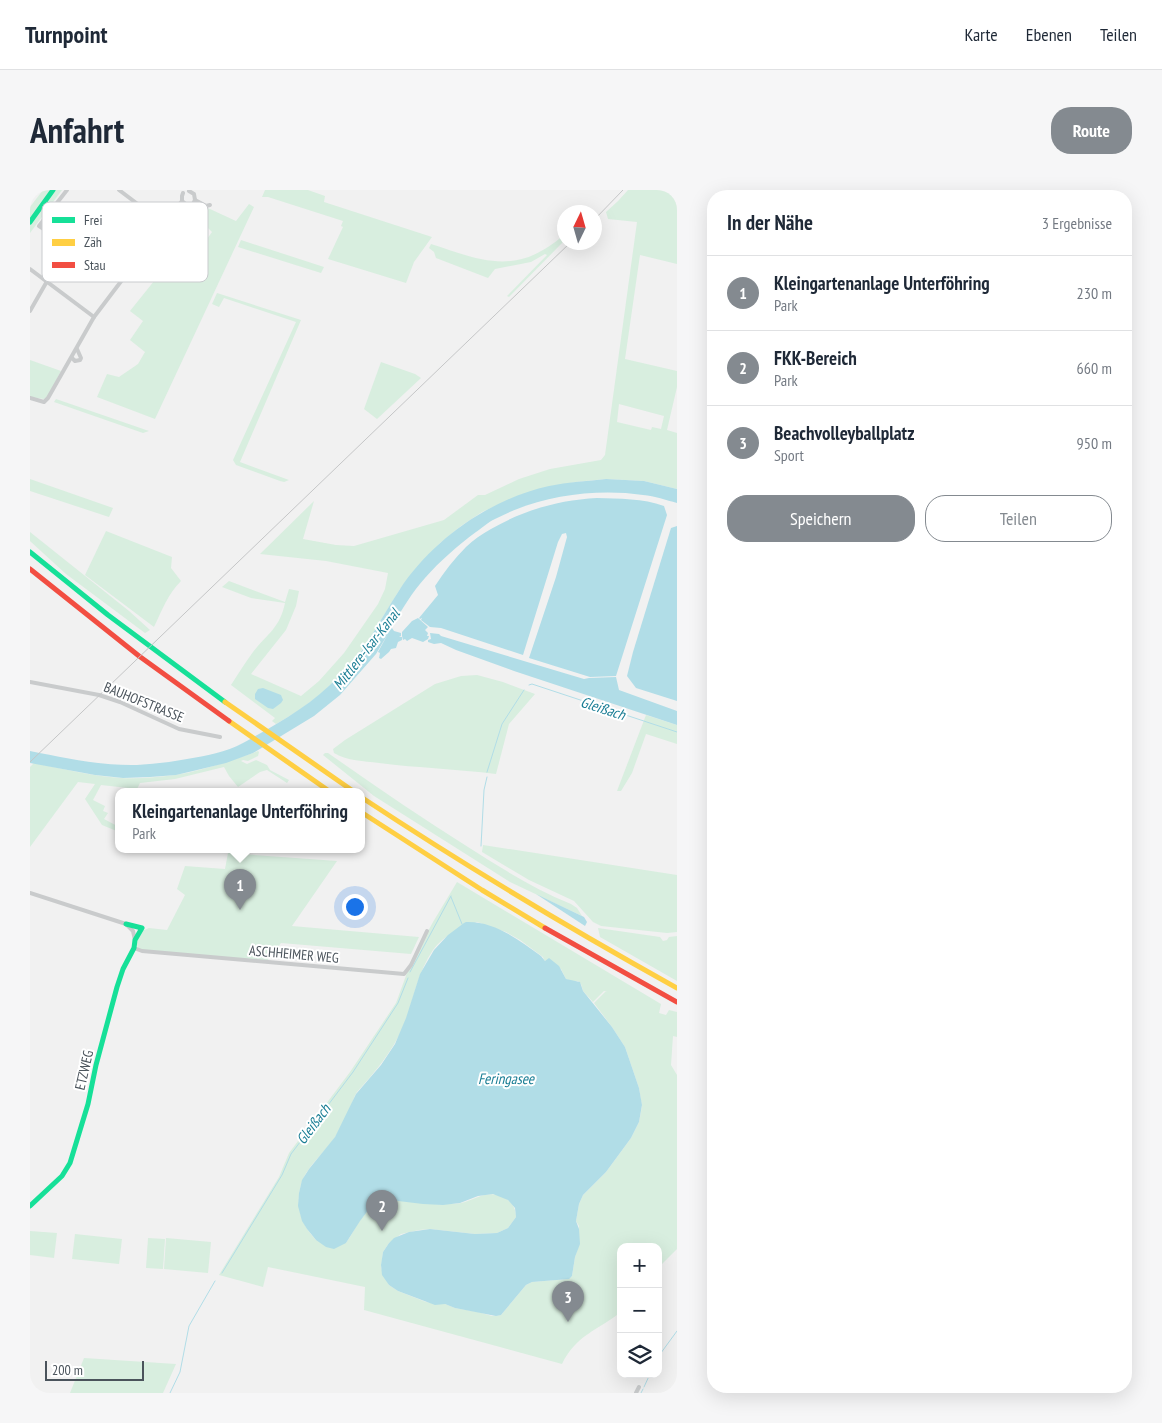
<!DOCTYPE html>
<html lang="de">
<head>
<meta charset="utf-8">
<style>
	:root { --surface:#fff; --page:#f6f6f7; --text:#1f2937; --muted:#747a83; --line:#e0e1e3; --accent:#848a90 }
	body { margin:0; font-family:"PT Sans Narrow",sans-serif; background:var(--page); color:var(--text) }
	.controls { position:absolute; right:15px; bottom:15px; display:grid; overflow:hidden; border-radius:10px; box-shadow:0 5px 20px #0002 }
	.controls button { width:45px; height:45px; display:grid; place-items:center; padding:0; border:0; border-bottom:1px solid var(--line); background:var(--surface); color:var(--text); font:25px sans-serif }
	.compass { position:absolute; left:527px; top:15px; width:45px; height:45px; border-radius:50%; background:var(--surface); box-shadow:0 5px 20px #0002; rotate:5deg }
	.scale { position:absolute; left:15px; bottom:12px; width:99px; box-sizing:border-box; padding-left:5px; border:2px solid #4a535b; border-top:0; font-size:14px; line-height:18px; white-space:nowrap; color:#4a535b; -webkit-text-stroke:4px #fff; paint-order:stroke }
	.you { position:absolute; left:324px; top:716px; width:18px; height:18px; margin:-12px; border:4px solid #fff; border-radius:50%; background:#1a73e8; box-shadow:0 0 0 8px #1a73e833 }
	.badge { display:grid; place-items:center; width:32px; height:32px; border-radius:50%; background:var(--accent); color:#fff; font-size:16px; font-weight:700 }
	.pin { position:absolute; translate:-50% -41px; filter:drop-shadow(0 1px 2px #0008) }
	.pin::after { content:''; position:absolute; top:26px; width:18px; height:15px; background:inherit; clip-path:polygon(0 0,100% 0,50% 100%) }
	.popup { position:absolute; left:85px; top:598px; width:250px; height:65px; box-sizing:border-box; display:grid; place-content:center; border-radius:10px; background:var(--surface); filter:drop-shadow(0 1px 4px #0005); font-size:16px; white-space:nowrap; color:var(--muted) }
	.popup b { font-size:19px; color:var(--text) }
	.popup::after { content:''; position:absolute; left:50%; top:100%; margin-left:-10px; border:10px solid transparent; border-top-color:var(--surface) }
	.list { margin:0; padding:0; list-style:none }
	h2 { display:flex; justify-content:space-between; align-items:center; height:65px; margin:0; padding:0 20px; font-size:21px }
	h2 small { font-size:16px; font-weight:400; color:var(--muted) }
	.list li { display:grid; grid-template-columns:32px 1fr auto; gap:15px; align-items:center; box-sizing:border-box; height:75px; padding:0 20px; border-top:1px solid var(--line) }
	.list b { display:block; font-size:19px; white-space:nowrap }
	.list p { margin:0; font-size:16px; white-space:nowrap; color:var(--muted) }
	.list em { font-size:16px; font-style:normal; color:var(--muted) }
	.actions { display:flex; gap:10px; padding:15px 20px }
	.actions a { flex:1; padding:11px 0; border:1px solid var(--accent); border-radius:20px; text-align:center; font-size:18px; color:var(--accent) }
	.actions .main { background:var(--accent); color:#fff }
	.icon { flex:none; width:28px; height:28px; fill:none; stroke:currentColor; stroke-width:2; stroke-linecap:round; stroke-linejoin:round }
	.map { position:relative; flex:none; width:647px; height:1203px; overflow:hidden; border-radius:20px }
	header { display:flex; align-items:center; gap:30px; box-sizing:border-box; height:70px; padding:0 25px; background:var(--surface); border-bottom:1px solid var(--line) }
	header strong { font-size:24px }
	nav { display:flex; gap:28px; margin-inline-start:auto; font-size:18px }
	.intro { display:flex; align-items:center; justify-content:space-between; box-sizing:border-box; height:120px; padding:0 30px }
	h1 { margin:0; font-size:35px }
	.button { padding:12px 22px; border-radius:20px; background:var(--accent); color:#fff; font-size:18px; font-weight:700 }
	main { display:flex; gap:30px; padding:0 30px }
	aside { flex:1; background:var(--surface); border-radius:20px; box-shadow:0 5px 20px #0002 }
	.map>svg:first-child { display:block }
</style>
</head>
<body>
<header>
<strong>Turnpoint</strong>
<nav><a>Karte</a><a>Ebenen</a><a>Teilen</a></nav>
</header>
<div class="intro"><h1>Anfahrt</h1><a class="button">Route</a></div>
<main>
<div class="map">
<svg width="647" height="1203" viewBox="0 0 647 1203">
	<rect width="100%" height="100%" fill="#f1f1f1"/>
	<g fill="#d8eedf" fill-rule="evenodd">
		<polygon points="13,0 32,0 0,43 0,17"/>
		<polygon points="235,0 278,0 295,6 294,12 402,47 384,72 376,93 298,69 313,37 311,36 313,31 238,7 232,7"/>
		<path d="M598,0h49v74l-37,-9 -15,104 52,12v16l-10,43 10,3v56l-33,-8 -38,-2 -31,3 -55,13 -38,17 -21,14 -21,17 -40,46 -35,57 -26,30 -17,17 -24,18 -22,13 -4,-3 3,-3 -44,-33c7,-11 14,-22 22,-33 14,-18 27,-24 32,-49l-34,-5 -29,-11 7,-6 56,21 4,-13 10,2 -3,15 -10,24 -35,44 50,22 18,-15 25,-28 34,-49 7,-15 3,-16 -62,-12 -66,-7 54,-53 -11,38 33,6 18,1 90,-26 34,-25h7l34,-16 31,-10 51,-9 4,-5 32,-233 -29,-3 -2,-7 12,-11zM589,214l45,12 -3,13 -9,-2 -1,3 -34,-8z"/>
		<polygon points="167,13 206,31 219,14 224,17 125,229 67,207 77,184 89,187 108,174 115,162 100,150 113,131 100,121 153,55 166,64 182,42 176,36 178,33 156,18 163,17"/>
		<path d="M534,44v7l-55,56 -2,-1 40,-41 -2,-1 -14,8 -36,7 -7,9 -52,-20 -2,-6 -5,-4 2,-4c38,12 74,29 112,6 8,-5 15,-9 21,-16z"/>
		<polygon points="211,50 294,77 291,83 208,57"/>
		<polygon points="187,103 271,130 210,272 259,290 254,292 250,291 206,275 203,270 266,132 194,108 189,117 182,114"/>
		<polygon points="0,170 31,181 18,206 14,209 0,207"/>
		<polygon points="351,172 385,184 391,188 347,229 334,219"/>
		<polygon points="26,209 119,241 113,243 24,212"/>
		<polygon points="0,289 83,318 79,327 0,301"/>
		<path d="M76,341l66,26 -1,11 10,13c-13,13 -19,29 -27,46l-69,-52z"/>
		<polygon points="0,342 99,421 120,440 115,443 36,384 0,351"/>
		<path d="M447,485l26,7 32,12 -26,30 -13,50c-39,-5 -78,-6 -117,-11 -16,-2 -31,-2 -45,-10l-1,-4 12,-9 90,-56 26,-8z"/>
		<polygon points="616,525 647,535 647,554 616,544 602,583 591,601 587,601"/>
		<path d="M228,561l1,1 -1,4 -10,5 -5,-1 -2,1 6,3 9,-4 11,5 3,5 19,10 -2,3 -20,-13 -7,2 -22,15 -9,-11 -5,-9 -49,12 -35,4 -3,6 -36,-4 -8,15 12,6 -2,5 5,2 -4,6 15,8v5l-17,-7 -17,-26 10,-15 -17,-2 -48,65v-80l4,-4c29,6 58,13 87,15 18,1 37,-1 54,-3 27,-4 53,-14 78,-22z"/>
		<path d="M295,563h3c46,32 92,64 140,94 33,21 66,42 103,57l6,4 5,8 -72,-34 -136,-86 -51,-41z"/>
		<polygon points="453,655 647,685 647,742 637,743 571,736 563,732 544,711 499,690 452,662"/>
		<path d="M198,663l109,8 -45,65 127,11 -8,17 -130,-11 -14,18 -127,-11c-6,-5 -2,-13 2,-19l7,-3 18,2 18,-35 -8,-6 8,-23 40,3z"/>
		<path d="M427,692l204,122 -2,9 7,2 3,-5 8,2v25l-4,-1 -2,29 6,10v174l-19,19v-21h-37v65c-23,18 -45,23 -59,52l-198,-54 1,-23 -97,-20 -5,20 -44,-12 60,-98 10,-24 61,-81 46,-69 15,-41 22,-40zM447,732l29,10 14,8 23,17 1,3 17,9 5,10 5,2h7l3,3 2,7 10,11 11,-11 3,1h-2l-11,11 18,24 13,20 14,41 3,18 -3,16 -8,16 -25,34 -23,23 -4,9 -3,17 3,5 -2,25 -2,6 -3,19 -4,3 -36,3 -6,3 -25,30 -9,1 -14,-4 -23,-4 -10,-4 -19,-2 -28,-11 -9,-6 -8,-17 2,-16 6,-9 12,-9 18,-4 11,-1 45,5 22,-1 11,-5 8,-11c0,-11 -7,-19 -18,-22 -12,-3 -22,3 -33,7 -7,2 -13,2 -20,2 -22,2 -47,-9 -68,1 -16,7 -21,24 -31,38l-30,-3c-15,-16 -21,-34 -15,-55 5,-18 22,-31 33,-46 6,-10 12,-22 17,-33 2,-5 3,-10 6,-14 18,-20 35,-40 46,-65 11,-26 13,-52 30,-77 12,-16 26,-20 44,-28z"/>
		<polygon points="568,738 630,747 633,751 637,750 639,747 647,746 647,791 570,747"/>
		<polygon points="0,1041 27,1043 24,1068 0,1065"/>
		<polygon points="45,1044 92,1049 89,1074 42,1069"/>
		<polygon points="118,1048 135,1049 133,1079 116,1078"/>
		<polygon points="136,1048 181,1052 178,1083 134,1079"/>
		<polygon points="54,1168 146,1174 133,1203 40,1203"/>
	</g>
	<g fill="#b1dde7">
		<path d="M576,289l38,2 33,8v14c-11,-3 -22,-7 -34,-8 -49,-7 -104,1 -148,24 -7,3 -13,9 -19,13 -19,14 -36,29 -51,46 -13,14 -22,31 -33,47v3l2,3 7,2v3l-2,1h3v3l-4,2 -2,6 -5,1 -2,3 -8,7 -2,-1 1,-5 -2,-1 11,-20 -13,22 -36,41 -26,21 -61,37 -27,10 -33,8 -17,4 -26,2 -27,1 -28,-3 -65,-12v-12c35,7 72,15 107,14 17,-1 34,-3 50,-6 19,-3 39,-7 56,-16 34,-19 69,-38 96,-67 9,-10 20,-20 27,-32 12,-18 22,-37 34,-55 33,-50 90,-90 149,-103 19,-4 38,-5 57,-7z"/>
		<path d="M567,308c22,1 46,0 67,8l3,9 -51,161 -26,1 -61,-19 27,-81 11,-40 -1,-4 -4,1 -4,8 -35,113 -82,-27 -11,-1 -9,-7 1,-2 -2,1 -1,-1 19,-23 -3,-9c9,-14 19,-27 31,-39 7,-7 16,-13 25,-18 33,-19 68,-29 106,-31z"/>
		<polygon points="647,336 647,511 606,498 597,486 603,462 641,338"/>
		<polygon points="388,428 398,437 395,440 398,443 397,446 399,446 398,449 393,452 382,448 377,451 375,449 373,450 372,446 374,446 372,446 372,442 382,431"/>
		<polygon points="400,443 409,444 411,446 554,489 559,488 586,487 589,500 647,521 647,535 484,481 426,460 411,453 404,454 398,452 398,450 401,449"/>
		<polygon points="233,498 251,505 253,510 251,513 243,519 238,518 225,509 225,504 228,499"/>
		<polygon points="506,704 554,727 557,732 555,736"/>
		<path d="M436,732c29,-1 53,18 75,34l4,5 4,-3 10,8 7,13 14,3 3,9 29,36 13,20 14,41 3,17 -3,17 -8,16 -25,34 -23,23 -4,9 -3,17 3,8 1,15 -5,13 -3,19 -3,3 -37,3 -6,3 -25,30 -5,1 -41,-8 -10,-4 -10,1 -37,-14 -9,-6 -7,-10 -1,-10 2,-13 6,-9 5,-5 15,-6 21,-3 45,5 22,-1 11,-5 8,-11 -1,-9 -7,-8 -15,-6 -15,2 -18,7 -17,2 -20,-1 -33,-4 -21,9 -9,12 -14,22 -12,6 -8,-2 -10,-7 -9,-11 -5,-8 -4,-15 1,-13 3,-13 7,-11 26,-32 21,-43 25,-29 14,-21 11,-26 14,-44 14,-24 14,-15 16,-12z"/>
	</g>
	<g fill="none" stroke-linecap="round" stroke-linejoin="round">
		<g stroke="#b1dde7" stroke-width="1">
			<polyline points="499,495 502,494 647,542"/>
			<polyline points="457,582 472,534 494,500"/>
			<polyline points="451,656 454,600 457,587"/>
			<polyline points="421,707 432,734"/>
			<polyline points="380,782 421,706"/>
			<polyline points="192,1083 252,985 261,964 323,882 368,813 378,788"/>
			<polyline points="628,1167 647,1141"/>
			<polyline points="614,1197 620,1184"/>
			<polyline points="140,1203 150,1182 159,1136 185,1091"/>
			<polyline points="611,1203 613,1199"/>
		</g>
		<g stroke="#c9cbcc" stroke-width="4">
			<polyline points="89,0 134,34"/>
			<polyline points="159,1 164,4 165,10"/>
			<polyline points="165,10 176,16 180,15"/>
			<polyline points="152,11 157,15 163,14 165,10"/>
			<polyline points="20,43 9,36 37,0"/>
			<polyline points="0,79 64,127"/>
			<polyline points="0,121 16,93"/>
			<polyline points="42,168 45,171 50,170 51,168 47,159"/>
			<polyline points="0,208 14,212 18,208 64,127 152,11 152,6 153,3"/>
			<polyline points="0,492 69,505 90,512 149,539 190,547"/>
			<polyline points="0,703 96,734 103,741 105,750"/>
			<polyline points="104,758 112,761 374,784 381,775 397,741"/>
			<polyline points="606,1203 609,1197"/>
		</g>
		<g stroke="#16e098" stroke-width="5">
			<polyline points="0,32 23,0"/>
			<polyline points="0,362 78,425 195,512"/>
			<polyline points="0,1016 32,986 40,973 58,914 66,875 87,797 93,779 104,758 105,750 112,738 96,734"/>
		</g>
		<g stroke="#ffcf43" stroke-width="5">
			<polyline points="195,512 323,601"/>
			<polyline points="199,531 299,601"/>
			<path d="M331,607c103,68 208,131 316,191"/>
			<polyline points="331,622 452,700 515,738"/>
		</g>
		<g stroke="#f24e42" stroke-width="5">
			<polyline points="0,379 109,466 199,531"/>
			<polyline points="515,738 647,812"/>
		</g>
		<g stroke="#c5c6c7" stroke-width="1">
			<polyline points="564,30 593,0"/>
			<polyline points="0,572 541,52"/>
		</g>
	</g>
	<g text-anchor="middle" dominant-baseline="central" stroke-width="4" stroke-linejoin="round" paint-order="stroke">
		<g font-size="14" fill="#4a535b" stroke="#fff">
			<text transform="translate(114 512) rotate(22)">BAUHOFSTRASSE</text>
			<text transform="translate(264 764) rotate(5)">ASCHHEIMER WEG</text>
			<text transform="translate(54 880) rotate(-77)">ETZWEG</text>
		</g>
		<g font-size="15" font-style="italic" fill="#1b7e95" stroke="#fff">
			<text transform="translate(336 459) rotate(-52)">Mittlere-Isar-Kanal</text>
			<text transform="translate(573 518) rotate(18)">Gleißach</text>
			<text x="476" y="888">Feringasee</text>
			<text transform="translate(283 934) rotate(-53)">Gleißach</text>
		</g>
	</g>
	<rect x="12" y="12" width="166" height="80" rx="8" fill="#fff" stroke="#c9cbce" stroke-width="1"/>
	<rect x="22" y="27" width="23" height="6" fill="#16e098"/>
	<rect x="22" y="49" width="23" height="7" fill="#ffcf43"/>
	<rect x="22" y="72" width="23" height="6" fill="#f24e42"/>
	<g font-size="14" fill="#4a535b">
		<text x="54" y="35">Frei</text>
		<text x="54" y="57">Zäh</text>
		<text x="54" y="80">Stau</text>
	</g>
</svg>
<div class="controls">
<button>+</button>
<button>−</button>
<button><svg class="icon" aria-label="layers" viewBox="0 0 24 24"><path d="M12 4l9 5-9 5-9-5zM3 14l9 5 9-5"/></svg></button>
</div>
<svg class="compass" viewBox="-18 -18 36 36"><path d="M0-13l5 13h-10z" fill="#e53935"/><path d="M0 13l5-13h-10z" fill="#747a83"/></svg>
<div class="scale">200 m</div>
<div class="you"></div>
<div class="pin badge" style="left:210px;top:720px">1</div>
<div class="popup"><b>Kleingartenanlage Unterföhring</b>Park</div>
<div class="pin badge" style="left:352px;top:1041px">2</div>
<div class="pin badge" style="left:538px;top:1132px">3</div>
</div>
<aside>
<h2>In der Nähe<small>3 Ergebnisse</small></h2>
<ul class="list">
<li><span class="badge">1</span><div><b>Kleingartenanlage Unterföhring</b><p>Park</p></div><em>230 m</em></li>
<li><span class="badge">2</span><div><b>FKK-Bereich</b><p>Park</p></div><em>660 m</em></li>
<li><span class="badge">3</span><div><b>Beachvolleyballplatz</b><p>Sport</p></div><em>950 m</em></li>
</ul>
<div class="actions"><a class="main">Speichern</a><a>Teilen</a></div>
</aside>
</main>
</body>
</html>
